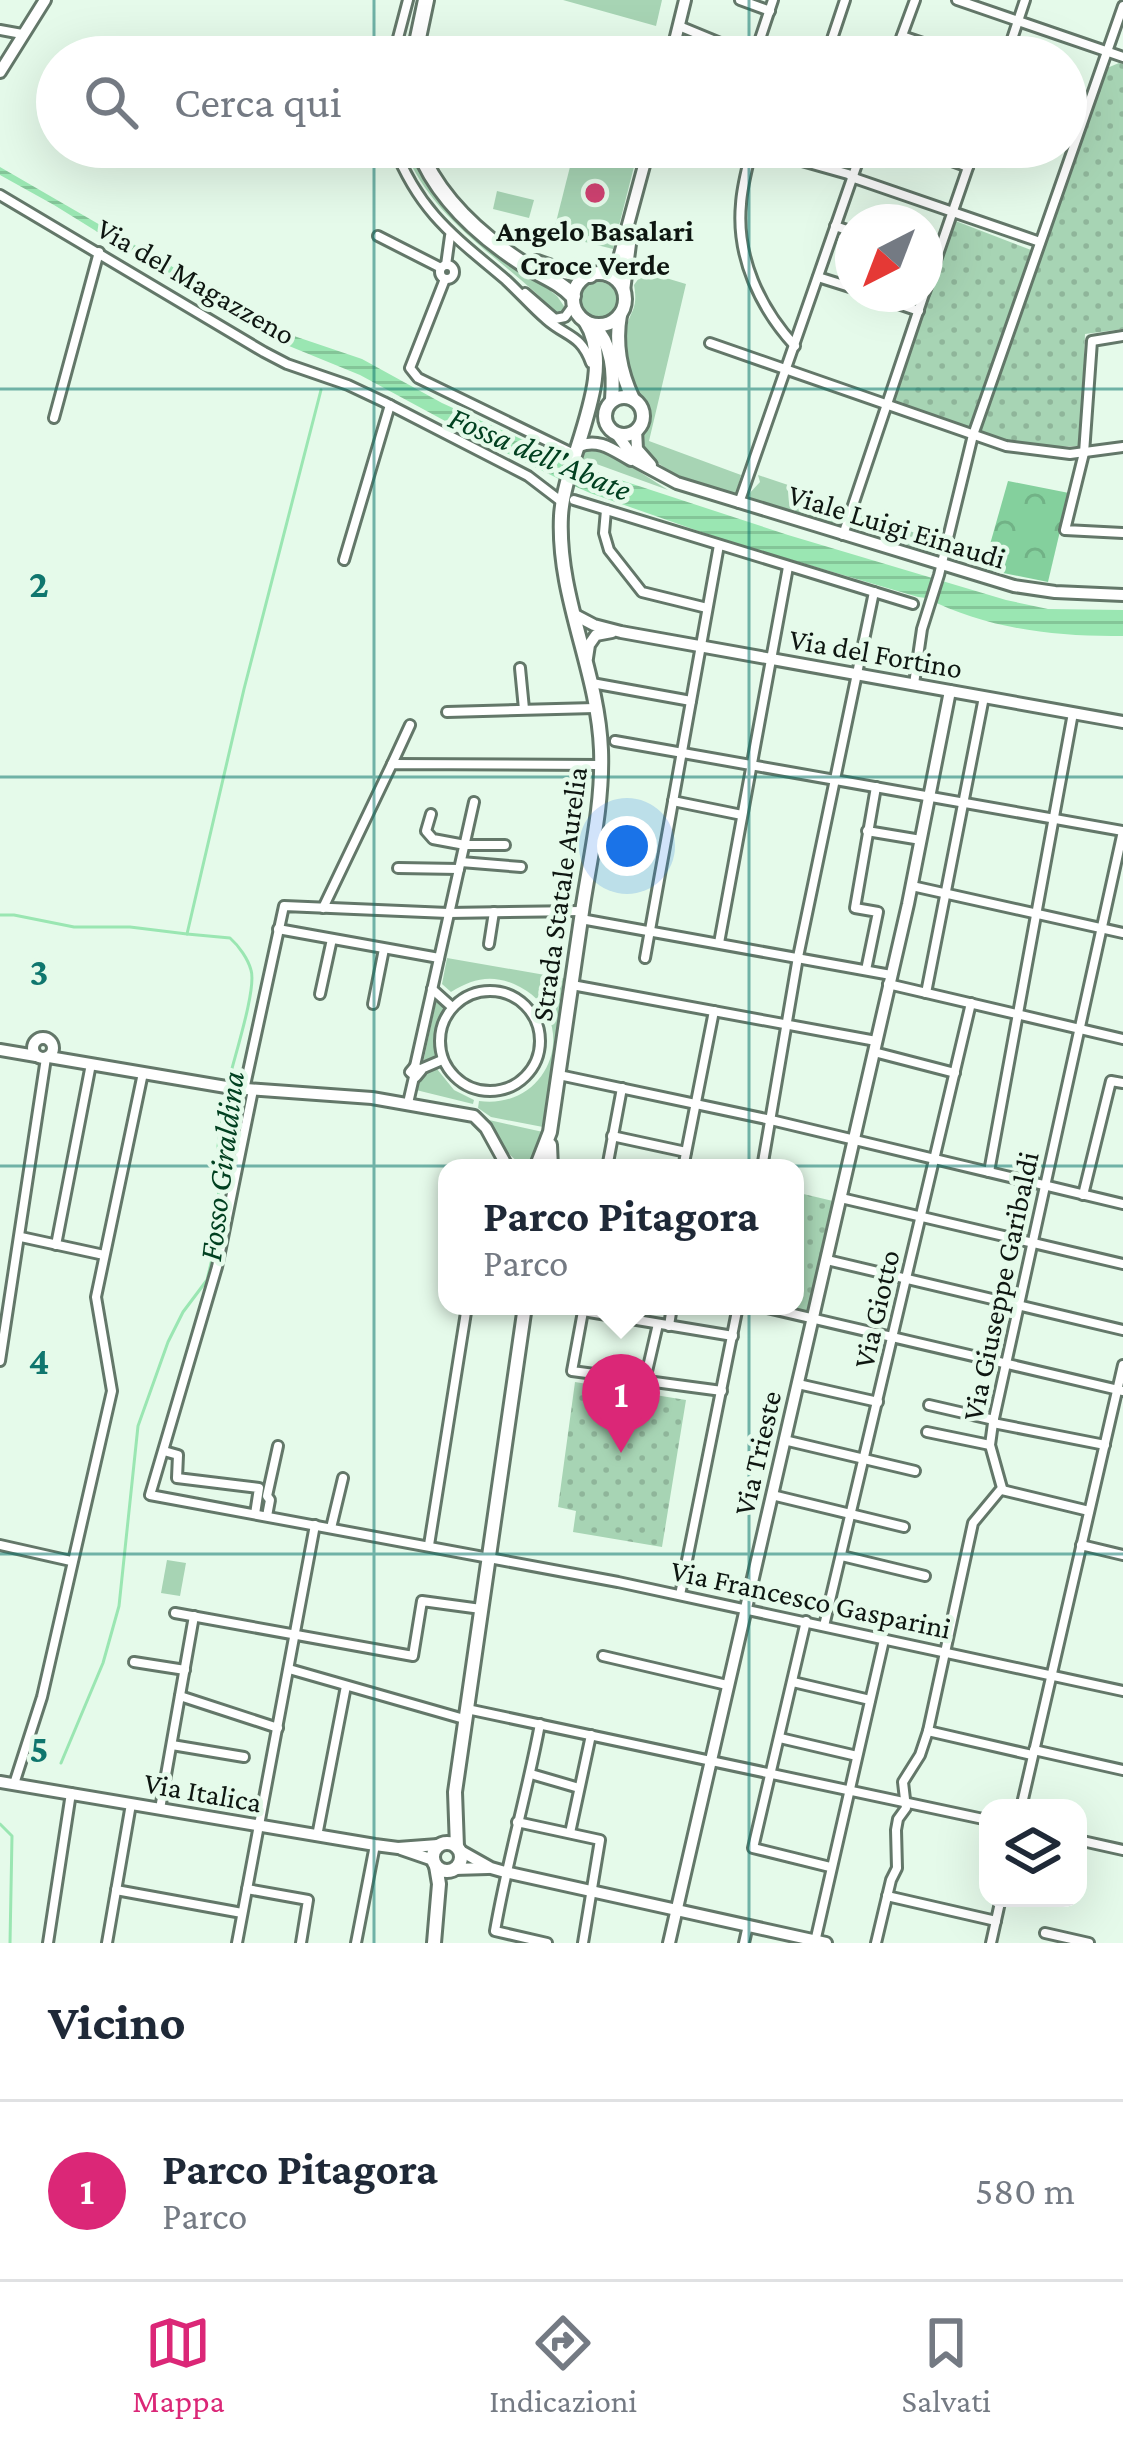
<!DOCTYPE html>
<html lang="it">
<head>
<meta charset="utf-8">
<style>
	:root { --surface:#fff; --page:#f2f2f3; --text:#1f2937; --muted:#747a83; --line:#e0e1e3; --accent:#db2777 }
	body { margin:0; font-family:"Crimson Pro",serif; background:var(--page); color:var(--text) }
	.controls { position:absolute; right:36px; bottom:36px; display:grid; overflow:hidden; border-radius:24px; box-shadow:0 12px 48px #0002 }
	.controls button { width:108px; height:108px; display:grid; place-items:center; padding:0; border:0; border-bottom:3px solid var(--line); background:var(--surface); color:var(--text); font:60px sans-serif }
	.compass { position:absolute; left:835px; top:204px; width:108px; height:108px; border-radius:50%; background:var(--surface); box-shadow:0 12px 48px #0002; rotate:222deg }
	.you { position:absolute; left:627px; top:846px; width:42px; height:42px; margin:-30px; border:9px solid #fff; border-radius:50%; background:#1a73e8; box-shadow:0 0 0 18px #1a73e833 }
	.badge { display:grid; place-items:center; width:78px; height:78px; border-radius:50%; background:var(--accent); color:#fff; font-size:39px; font-weight:700 }
	.pin { position:absolute; translate:-50% -99px; filter:drop-shadow(0 3px 6px #0008) }
	.pin::after { content:''; position:absolute; top:63px; width:42px; height:36px; background:inherit; clip-path:polygon(0 0,100% 0,50% 100%) }
	.popup { position:absolute; left:438px; top:1159px; width:366px; height:156px; box-sizing:border-box; display:grid; place-content:center; border-radius:24px; background:var(--surface); filter:drop-shadow(0 3px 9px #0005); font-size:39px; white-space:nowrap; color:var(--muted) }
	.popup b { font-size:45px; color:var(--text) }
	.popup::after { content:''; position:absolute; left:50%; top:100%; margin-left:-24px; border:24px solid transparent; border-top-color:var(--surface) }
	.list { margin:0; padding:0; list-style:none }
	h2 { display:flex; justify-content:space-between; align-items:center; height:156px; margin:0; padding:0 48px; font-size:51px }
	h2 small { font-size:39px; font-weight:400; color:var(--muted) }
	.list li { display:grid; grid-template-columns:78px 1fr auto; gap:36px; align-items:center; box-sizing:border-box; height:180px; padding:0 48px; border-top:3px solid var(--line) }
	.list b { display:block; font-size:45px; white-space:nowrap }
	.list p { margin:0; font-size:39px; white-space:nowrap; color:var(--muted) }
	.list em { font-size:39px; font-style:normal; color:var(--muted) }
	.icon { flex:none; width:66px; height:66px; fill:none; stroke:currentColor; stroke-width:2; stroke-linecap:round; stroke-linejoin:round }
	.map { position:relative; flex:none; width:1123px; height:1943px; overflow:hidden }
	.search { position:absolute; background:var(--surface); box-shadow:0 12px 48px #0002; left:36px; right:36px; top:36px; height:132px; display:flex; align-items:center; gap:30px; box-sizing:border-box; padding:0 42px; border-radius:66px; color:var(--muted); font-size:45px }
	.sheet { height:336px; background:var(--surface) }
	nav { display:flex; justify-content:space-around; align-items:center; box-sizing:border-box; height:168px; border-top:3px solid var(--line); background:var(--surface); font-size:33px; color:var(--muted) }
	nav a { display:grid; justify-items:center; gap:6px }
	nav .on { color:var(--accent) }
	.map>svg:first-child { display:block }
</style>
</head>
<body>
<div class="map">
<svg width="1123" height="1943" viewBox="0 0 1123 1943">
	<defs>
		<pattern id="forest-crowns" width="20" height="18" patternUnits="userSpaceOnUse" patternTransform="scale(3)"><rect width="20" height="18" fill="#84d09d"/><path d="M2 6a3 3 0 1 1 6 0M12 15a3 3 0 1 1 6 0" fill="none" stroke="#71b286"/></pattern>
		<pattern id="park-dots" width="8" height="8" patternUnits="userSpaceOnUse" patternTransform="scale(3)"><rect width="8" height="8" fill="#a7d4b4"/><path d="M2 2h.1M6 6h.1" fill="none" stroke="#8fb59a" stroke-width="1.8" stroke-linecap="round"/></pattern>
		<pattern id="water-rules" width="6" height="5" patternUnits="userSpaceOnUse" patternTransform="scale(3)"><rect width="6" height="5" fill="#9ae6b2"/><path d="M0 2.5h6" fill="none" stroke="#84c598"/></pattern>
	</defs>
	<rect width="100%" height="100%" fill="#e5faea"/>
	<g fill="#a7d4b4">
		<polygon points="563,0 662,0 656,26"/>
		<path d="M403,147h11l70,91 73,58 9,13 -4,6h-4c-55,-59 -123,-89 -155,-168z"/>
		<polygon points="575,147 621,147 638,151 613,249 553,234"/>
		<polygon points="497,191 534,200 529,218 493,209"/>
		<path d="M636,269l50,15 -37,157 92,34 -5,19c-33,-4 -76,-22 -96,-49 1,-11 8,-18 8,-28 0,-11 -9,-18 -13,-26 -10,-17 -12,-39 -9,-58 2,-22 13,-21 8,-48l5,-7z"/>
		<circle cx="599" cy="300" r="18"/>
		<polygon points="584,448 604,449 668,490 580,458 580,451"/>
		<polygon points="758,475 797,488 796,494 845,510 842,517 844,525 841,527 831,526 750,500 747,496 760,482"/>
		<polygon points="857,514 937,540 936,552 934,554 855,527"/>
		<path d="M447,958l121,21 -25,148 -52,-10 -13,-9 1,-7c74,10 105,-87 35,-117 -24,-10 -42,-5 -63,8l-9,-8z"/>
		<polygon points="436,1002 447,1008 438,1031 438,1055 423,1063"/>
		<path d="M437,1069l17,21 20,10 -1,4 -57,-14c2,-11 10,-18 21,-21z"/>
		<path d="M489,1120l54,12 -9,27 -12,5c-18,-10 -24,-26 -33,-44z"/>
		<polygon points="167,1560 186,1563 180,1596 161,1593"/>
	</g>
	<polygon fill="url(#forest-crowns)" points="1008,481 1069,493 1048,582 983,569"/>
	<g fill="url(#park-dots)">
		<path d="M1119,63l4,1v265l-38,5 -4,112c-36,2 -67,-1 -102,-12l128,-366z"/>
		<polygon points="953,220 1031,250 968,430 892,403"/>
		<polygon points="795,1192 833,1201 808,1312 784,1306 795,1306"/>
		<polygon points="575,1382 686,1400 662,1547 573,1532 576,1511 558,1507"/>
	</g>
	<path fill="url(#water-rules)" d="M0,167l273,158 21,11 68,23 80,44 145,66 201,66 218,65 42,9 75,1v26c-68,1 -135,-7 -197,-38l-8,-1 -194,-57 -134,-47 -29,-13 -77,-38 -124,-67 -93,-38 -213,-132 -54,-30z"/>
	<g fill="none" stroke-linecap="round" stroke-linejoin="round">
		<g stroke="#9ae6b2" stroke-width="3">
			<polyline points="0,915 14,915 74,927 130,927 187,934"/>
			<path d="M228,1084c5,-23 29,-95 23,-114 -3,-11 -12,-24 -21,-32l-43,-4 57,-245 77,-299"/>
			<polyline points="61,1763 103,1663 119,1606 138,1426 168,1342 183,1312 207,1280 219,1230 218,1146 226,1093"/>
			<polyline points="0,1824 12,1836 10,1943"/>
		</g>
		<g stroke="#637769" stroke-width="14">
			<g id="street">
				<polyline points="740,0 770,11"/>
				<polyline points="957,0 1123,57"/>
				<polyline points="679,26 742,52 751,53"/>
				<polyline points="0,30 22,34"/>
				<polyline points="902,36 964,57"/>
				<polyline points="765,48 781,46 814,57"/>
				<polyline points="753,56 752,51 758,45 773,0"/>
				<polyline points="393,57 408,0"/>
				<polyline points="826,57 845,0"/>
				<polyline points="894,57 915,0"/>
				<polyline points="1006,57 1025,0"/>
				<path d="M394,147c26,66 60,89 112,133 14,13 26,27 40,39 20,18 35,15 45,44"/>
				<polyline points="752,147 848,174 857,179 1040,242"/>
				<path d="M752,147c-4,19 -10,38 -11,57 -5,53 19,104 54,142"/>
				<polyline points="913,147 968,167"/>
				<polyline points="0,195 264,352 287,364 348,385 384,402 528,476 562,502"/>
				<polyline points="835,226 853,232"/>
				<polyline points="378,236 441,268"/>
				<circle cx="447" cy="272" r="7"/>
				<polyline points="446,265 450,236"/>
				<polyline points="818,277 853,288"/>
				<polyline points="445,279 410,368 418,378 574,454"/>
				<polyline points="925,292 975,147"/>
				<polyline points="525,293 555,319 565,317 573,306"/>
				<polyline points="869,294 919,311"/>
				<polyline points="1123,336 1092,341 1084,453 1065,530 1123,533"/>
				<polyline points="710,343 1006,446 1070,454 1123,447"/>
				<polyline points="54,418 99,252"/>
				<polyline points="574,500 913,604"/>
				<polyline points="739,503 863,147"/>
				<polyline points="606,510 604,533 609,550 642,592 707,608"/>
				<polyline points="843,535 924,294"/>
				<polyline points="344,560 390,405"/>
				<polyline points="520,668 524,709"/>
				<polyline points="592,683 691,701"/>
				<polyline points="914,684 922,629 939,575 973,435 1123,6"/>
				<polyline points="447,712 595,708"/>
				<polyline points="615,741 1123,831"/>
				<polyline points="392,764 410,725"/>
				<polyline points="673,801 742,815"/>
				<polyline points="431,814 426,831 433,839 465,845 505,845"/>
				<polyline points="867,831 921,840"/>
				<polyline points="461,862 521,867"/>
				<polyline points="398,868 459,869"/>
				<polyline points="912,886 1123,933"/>
				<polyline points="323,908 392,764 600,765"/>
				<polyline points="581,919 891,975"/>
				<polyline points="278,929 439,958"/>
				<polyline points="719,943 788,567"/>
				<polyline points="489,944 494,912"/>
				<polyline points="645,958 719,545"/>
				<polyline points="866,970 878,912 855,908 876,787"/>
				<polyline points="888,984 1123,1039"/>
				<polyline points="572,985 876,1041"/>
				<polyline points="432,989 452,1007"/>
				<circle cx="490" cy="1041" r="50"/>
				<polyline points="926,993 984,697"/>
				<polyline points="320,994 332,939"/>
				<polyline points="373,1004 384,949"/>
				<polyline points="874,1052 955,1073"/>
				<polyline points="415,1066 474,802"/>
				<polygon points="415,1066 421,1071 416,1077 410,1072"/>
				<polyline points="421,1069 442,1060"/>
				<polyline points="559,1075 771,1120 1123,1204"/>
				<polyline points="244,1090 284,906 448,913 581,911"/>
				<polyline points="253,1090 217,1267 150,1495 618,1582 1123,1691"/>
				<polyline points="408,1103 414,1077"/>
				<polyline points="612,1136 686,1152"/>
				<polyline points="607,1168 622,1088"/>
				<polyline points="683,1168 714,1011"/>
				<polyline points="762,1168 798,957 874,592"/>
				<polyline points="989,1172 1073,713"/>
				<polyline points="1083,1195 1111,1081 1123,1083"/>
				<polyline points="841,1198 1123,1264"/>
				<polyline points="21,1237 104,1255"/>
				<polyline points="56,1245 91,1064"/>
				<polyline points="827,1260 1123,1330"/>
				<polyline points="584,1306 572,1371 722,1391"/>
				<polyline points="759,1306 1123,1391"/>
				<polyline points="583,1311 733,1336"/>
				<polyline points="669,1326 672,1306"/>
				<polyline points="0,1361 46,1058"/>
				<polyline points="645,1380 658,1324"/>
				<polyline points="798,1384 878,1402"/>
				<polyline points="929,1405 994,1420"/>
				<polyline points="993,1423 1105,1445"/>
				<polyline points="927,1432 990,1445"/>
				<polyline points="784,1440 915,1471"/>
				<polyline points="164,1451 178,1455 177,1478 259,1488 255,1514"/>
				<polyline points="1002,1490 1089,1511"/>
				<polyline points="772,1495 904,1527"/>
				<polyline points="267,1516 270,1500 267,1496 278,1446"/>
				<polyline points="331,1528 343,1478"/>
				<polyline points="0,1545 71,1561"/>
				<polyline points="429,1545 467,1306"/>
				<polyline points="1081,1545 1123,1555"/>
				<polyline points="842,1556 925,1576"/>
				<polyline points="680,1595 738,1306"/>
				<polyline points="175,1613 413,1656 422,1601 481,1609"/>
				<polyline points="806,1621 753,1848 830,1867"/>
				<polyline points="824,1626 971,1003"/>
				<polyline points="603,1656 727,1685"/>
				<polyline points="134,1662 185,1670"/>
				<polyline points="289,1669 464,1719"/>
				<polyline points="793,1682 870,1700"/>
				<polyline points="180,1696 278,1728"/>
				<polyline points="467,1709 988,1820"/>
				<path d="M540,1724c-13,70 -33,137 -45,207l52,12"/>
				<polyline points="928,1731 1032,1755"/>
				<polyline points="780,1738 857,1756"/>
				<polyline points="172,1745 244,1757"/>
				<polyline points="1034,1750 1123,1770"/>
				<polyline points="531,1774 579,1788"/>
				<polyline points="14,1784 42,1697 112,1391 96,1297 143,1073"/>
				<polyline points="1021,1808 1123,1365"/>
				<polyline points="160,1809 194,1616"/>
				<polyline points="517,1822 600,1840 583,1943"/>
				<polyline points="570,1833 591,1735"/>
				<polyline points="317,1836 346,1686"/>
				<polyline points="1078,1840 1123,1850"/>
				<polyline points="247,1889 308,1900 301,1943"/>
				<polyline points="116,1890 242,1913"/>
				<polyline points="887,1896 996,1921"/>
				<polyline points="1045,1933 1089,1943"/>
				<polyline points="815,1942 884,1640"/>
				<polyline points="48,1943 71,1793"/>
				<polyline points="107,1943 131,1804"/>
				<polyline points="237,1943 315,1525"/>
				<polyline points="356,1943 375,1845"/>
				<polyline points="744,1943 748,1925"/>
				<polyline points="876,1943 891,1880 897,1868 896,1830 898,1819 906,1808 903,1782 920,1755 928,1731 973,1523 1002,1488 990,1445 993,1423 1123,831"/>
				<polyline points="991,1943 1001,1898"/>
			</g>
		</g>
		<g stroke="#637769" stroke-width="16">
			<g id="secondary">
				<polyline points="671,57 685,0"/>
				<polyline points="0,72 45,0"/>
				<polyline points="607,275 619,258 649,147"/>
				<polyline points="624,291 631,236"/>
				<polyline points="636,430 637,449 651,465"/>
				<polyline points="616,433 636,461 677,483 1014,586 1055,592 1123,595"/>
				<path d="M579,446c20,-8 34,4 52,14"/>
				<polyline points="573,614 594,625 621,632 1123,722"/>
				<polyline points="587,658 589,645 596,635 612,632"/>
				<circle cx="43" cy="1048" r="10"/>
				<polyline points="0,1050 36,1056"/>
				<polyline points="49,1057 232,1088 372,1098 474,1116 486,1128 508,1168"/>
				<polyline points="0,1782 375,1845 398,1848 438,1845"/>
				<polyline points="401,1849 433,1860"/>
				<polyline points="459,1850 491,1868 505,1872 826,1943"/>
				<polyline points="454,1869 488,1868"/>
				<polyline points="669,1943 908,904 950,691"/>
			</g>
		</g>
		<g stroke="#637769" stroke-width="18">
			<g id="primary">
				<circle cx="599" cy="299" r="26"/>
				<path d="M620,315c-5,29 1,59 13,84"/>
				<path d="M593,325c20,19 21,49 19,75"/>
				<circle cx="624" cy="416" r="19"/>
				<polyline points="550,1145 551,1168"/>
				<path d="M536,1168l14,-36c11,-76 22,-152 33,-227 8,-51 20,-103 18,-155 -3,-80 -44,-153 -40,-234 3,-58 58,-142 24,-195"/>
				<circle cx="447" cy="1857" r="14"/>
				<polyline points="457,1847 455,1792 525,1306"/>
				<polyline points="434,1943 439,1884 436,1866"/>
			</g>
		</g>
		<g stroke="#637769" stroke-width="20">
			<g id="highway">
				<polyline points="414,57 426,0"/>
				<path d="M418,147c19,51 62,89 107,118 17,11 34,16 48,31"/>
				<polyline points="537,263 557,270 590,275"/>
			</g>
		</g>
		<use href="#street" stroke="#fff" stroke-width="8"/>
		<use href="#secondary" stroke="#fff" stroke-width="10"/>
		<use href="#primary" stroke="#fff" stroke-width="12"/>
		<use href="#highway" stroke="#fff" stroke-width="14"/>
	</g>
	<path fill="none" stroke="#0f766e" stroke-width="3" stroke-opacity="0.55" d="M374,0v57M749,0v57M374,147v1796M749,147v1796M0,389h1123M0,777h1123M0,1166h1123M0,1554h1123"/>
	<circle fill="#cf4271" stroke="#e5faea" stroke-width="4.5" cx="595" cy="193" r="12"/>
	<g text-anchor="middle" dominant-baseline="central" stroke-width="9" stroke-linejoin="round" paint-order="stroke">
		<g font-size="30" font-weight="bold" fill="#0e1611" stroke="#e5faea">
			<text x="595" y="230">Angelo Basalari<tspan x="595" dy="34">Croce Verde</tspan></text>
		</g>
		<g font-size="30" fill="#0e1611" stroke="#e5faea">
			<text transform="translate(196 281) rotate(30)">Via del Magazzeno</text>
			<text transform="translate(897 526) rotate(17)">Viale Luigi Einaudi</text>
			<text transform="translate(876 653) rotate(10)">Via del Fortino</text>
			<text transform="translate(559 894) rotate(-82)">Strada Statale Aurelia</text>
			<text transform="translate(1000 1286) rotate(-78)">Via Giuseppe Garibaldi</text>
			<text transform="translate(876 1309) rotate(-77)">Via Giotto</text>
			<text transform="translate(757 1453) rotate(-77)">Via Trieste</text>
			<text transform="translate(811 1599) rotate(12)">Via Francesco Gasparini</text>
			<text transform="translate(203 1792) rotate(10)">Via Italica</text>
		</g>
		<g font-size="33" font-style="italic" fill="#014020" stroke="#e5faea">
			<text transform="translate(540 453) rotate(23)">Fossa dell'Abate</text>
			<text transform="translate(221 1166) rotate(-83)">Fosso Giraldina</text>
		</g>
	</g>
	<g font-size="39" text-anchor="middle" font-weight="bold" fill="#0f766e" stroke="#e5faea" stroke-width="9" stroke-linejoin="round" paint-order="stroke">
		<text x="39" y="597">2</text>
		<text x="39" y="985">3</text>
		<text x="39" y="1374">4</text>
		<text x="39" y="1762">5</text>
	</g>
</svg>
<div class="controls">
<button><svg class="icon" aria-label="layers" viewBox="0 0 24 24"><path d="M12 4l9 5-9 5-9-5zM3 14l9 5 9-5"/></svg></button>
</div>
<svg class="compass" viewBox="-18 -18 36 36"><path d="M0-13l5 13h-10z" fill="#e53935"/><path d="M0 13l5-13h-10z" fill="#747a83"/></svg>
<div class="you"></div>
<div class="pin badge" style="left:621px;top:1453px">1</div>
<div class="popup"><b>Parco Pitagora</b>Parco</div>
<div class="search"><svg class="icon" aria-label="search" viewBox="0 0 24 24"><circle cx="10" cy="10" r="6"/><path d="M15 15l6 6"/></svg>Cerca qui</div>
</div>
<section class="sheet">
<h2>Vicino<small></small></h2>
<ul class="list">
<li><span class="badge">1</span><div><b>Parco Pitagora</b><p>Parco</p></div><em>580 m</em></li>
</ul>
</section>
<nav>
<a class="on"><svg class="icon" aria-label="map" viewBox="0 0 24 24"><path d="M3 6l6-2 6 2 6-2v14l-6 2-6-2-6 2zM9 4v14M15 6v14"/></svg>Mappa</a>
<a><svg class="icon" aria-label="directions" viewBox="0 0 24 24"><path d="M12 3l9 9-9 9-9-9zM9 14v-3h6M13 9l2 2-2 2"/></svg>Indicazioni</a>
<a><svg class="icon" aria-label="saved" viewBox="0 0 24 24"><path d="M7 4h10v16l-5-4-5 4z"/></svg>Salvati</a>
</nav>
</body>
</html>
